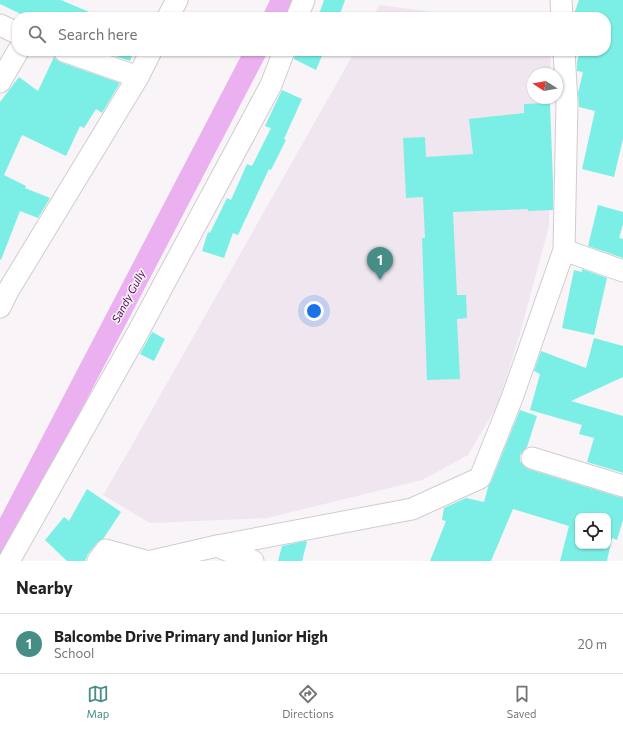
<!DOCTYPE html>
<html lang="en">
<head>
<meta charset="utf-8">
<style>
	:root { --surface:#fff; --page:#f6f6f6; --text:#222; --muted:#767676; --line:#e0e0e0; --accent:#468d86 }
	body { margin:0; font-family:Commissioner,sans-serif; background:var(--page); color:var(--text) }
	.controls { position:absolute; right:12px; bottom:12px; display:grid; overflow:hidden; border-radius:8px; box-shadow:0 1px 3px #0004 }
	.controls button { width:36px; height:36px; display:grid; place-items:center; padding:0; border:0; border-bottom:1px solid var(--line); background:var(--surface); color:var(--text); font:20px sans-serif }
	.compass { position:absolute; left:527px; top:68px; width:36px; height:36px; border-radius:50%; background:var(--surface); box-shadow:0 1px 3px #0004; rotate:281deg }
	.you { position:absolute; left:314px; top:311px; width:14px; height:14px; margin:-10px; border:3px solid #fff; border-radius:50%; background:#1a73e8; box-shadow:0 0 0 6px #1a73e833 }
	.badge { display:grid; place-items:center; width:26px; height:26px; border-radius:50%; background:var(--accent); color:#fff; font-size:13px; font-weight:700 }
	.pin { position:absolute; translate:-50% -33px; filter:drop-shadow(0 1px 2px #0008) }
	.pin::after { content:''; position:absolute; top:21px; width:14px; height:12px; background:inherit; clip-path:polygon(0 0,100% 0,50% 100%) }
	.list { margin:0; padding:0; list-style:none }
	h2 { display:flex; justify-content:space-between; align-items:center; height:52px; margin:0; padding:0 16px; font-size:17px }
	h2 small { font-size:13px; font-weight:400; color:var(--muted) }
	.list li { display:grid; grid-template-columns:26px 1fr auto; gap:12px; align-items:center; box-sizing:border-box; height:60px; padding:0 16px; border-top:1px solid var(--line) }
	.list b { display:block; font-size:15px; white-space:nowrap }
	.list p { margin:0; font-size:13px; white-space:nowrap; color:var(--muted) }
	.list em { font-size:13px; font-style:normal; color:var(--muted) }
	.icon { flex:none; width:22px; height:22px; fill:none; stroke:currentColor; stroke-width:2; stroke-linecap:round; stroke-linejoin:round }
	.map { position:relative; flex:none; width:623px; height:561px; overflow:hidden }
	.search { position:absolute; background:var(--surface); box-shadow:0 1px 3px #0004; left:12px; right:12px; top:12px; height:44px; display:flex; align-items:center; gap:10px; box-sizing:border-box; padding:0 14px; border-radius:16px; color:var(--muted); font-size:15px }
	.sheet { height:112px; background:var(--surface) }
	nav { display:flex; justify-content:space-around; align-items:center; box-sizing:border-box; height:56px; border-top:1px solid var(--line); background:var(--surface); font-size:11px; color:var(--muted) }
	nav a { display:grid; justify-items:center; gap:2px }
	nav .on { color:var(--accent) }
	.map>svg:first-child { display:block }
</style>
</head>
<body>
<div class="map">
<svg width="623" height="561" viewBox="0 0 623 561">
	<rect width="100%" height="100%" fill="#f8f4f8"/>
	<g fill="#efe6ef">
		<polygon points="379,5 471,17 373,17"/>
		<polygon points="355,51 551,51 550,74 533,74 533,98 550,98 549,226 520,333 498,404 468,455 422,480 267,518 150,523 103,495 127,454"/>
	</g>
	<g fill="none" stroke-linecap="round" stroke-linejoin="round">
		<g stroke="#eab0ef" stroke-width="22">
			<polyline points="274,17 280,5 281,0"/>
			<polyline points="0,542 256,51"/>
		</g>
	</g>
	<g fill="#7befe5" fill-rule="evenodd">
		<polygon points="0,0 61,0 101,17 27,17 0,4"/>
		<polygon points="324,0 345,0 339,17 318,17"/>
		<polygon points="579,0 623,0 623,139 614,177 582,169 595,111 579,107 578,93 583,72 577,71 577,62 580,51 606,51 606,17 574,17 574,14"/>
		<polygon points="100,51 134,51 130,61"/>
		<polygon points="296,51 324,51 316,70 294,59"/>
		<polygon points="54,57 55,59 60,62 120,83 102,113 96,109 84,128 80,126 66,156 22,135 4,175 26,186 25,188 50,198 38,218 20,211 1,260 0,259 0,102 19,77 38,91"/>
		<polygon points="282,90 302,99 284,139 286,140 271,170 269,169 238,235 233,233 224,258 202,251 208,232 210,233 227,198 231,200 247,164 252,166 271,128 265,126"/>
		<polygon points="550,103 553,182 553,210 528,211 528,209 453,212 457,295 466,295 467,318 457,319 460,379 427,380 422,238 425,238 423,197 406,198 403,138 425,137 426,157 473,154 469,119 524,113 524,104"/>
		<polygon points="598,205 623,212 623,224 619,238 623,239 623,258 588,246"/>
		<polygon points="582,269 607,278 594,335 562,328 574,270 582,272"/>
		<polygon points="152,332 165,339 154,361 140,354"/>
		<polygon points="594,338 623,346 623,377 571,401 623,416 623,473 587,462 594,438 579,434 582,425 530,410 540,374 534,371 541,351 586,368"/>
		<path d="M520,410l17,6 -10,31 -3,3 -4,5v6l4,5 4,3 91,28 4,1v22l-6,20 -5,-2 -5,23h-47l9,-35 -56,-17 -22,52h-61l16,-40 -4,-1 2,-12 22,-10 18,4 5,-18 2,-2zM578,516h30v30h-30z"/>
		<polygon points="87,489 121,512 103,539 97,543 88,554 85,561 67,561 45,540 64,517 69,521"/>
		<polygon points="305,541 307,542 302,561 278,561 282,546"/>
	</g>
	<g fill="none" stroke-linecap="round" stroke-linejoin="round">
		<g stroke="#d0ccd0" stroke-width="23">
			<g id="minor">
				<polyline points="561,0 562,17"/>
				<polyline points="168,17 177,0"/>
				<polyline points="297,17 304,0"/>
				<polyline points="0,25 17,33"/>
				<polyline points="64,51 138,77"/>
				<polyline points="0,82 18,51"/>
				<polyline points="564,250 623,271"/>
				<polyline points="0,307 8,291 138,77 151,51"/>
				<polyline points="532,458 623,486"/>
				<polyline points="217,546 412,509 480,478 512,398 564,250 567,103 564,51"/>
				<polyline points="9,561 137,334 271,85 284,51"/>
				<polyline points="98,561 106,550 146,561"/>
				<polyline points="152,561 217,546 253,561"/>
			</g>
		</g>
		<use href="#minor" stroke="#fff" stroke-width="21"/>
	</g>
	<g text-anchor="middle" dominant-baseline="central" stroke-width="3" stroke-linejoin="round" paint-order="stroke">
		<g font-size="11" font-style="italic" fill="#510a58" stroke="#f8f4f8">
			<text transform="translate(128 296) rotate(-62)">Sandy Gully</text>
		</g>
	</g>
</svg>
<div class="controls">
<button><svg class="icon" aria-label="locate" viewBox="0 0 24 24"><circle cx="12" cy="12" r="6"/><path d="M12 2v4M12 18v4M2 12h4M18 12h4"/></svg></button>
</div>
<svg class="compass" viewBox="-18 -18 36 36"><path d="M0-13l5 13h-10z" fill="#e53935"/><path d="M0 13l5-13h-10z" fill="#767676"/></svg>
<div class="you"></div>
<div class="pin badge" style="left:380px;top:280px">1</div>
<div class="search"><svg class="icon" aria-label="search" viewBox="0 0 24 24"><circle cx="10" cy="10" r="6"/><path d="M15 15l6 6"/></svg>Search here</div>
</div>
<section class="sheet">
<h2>Nearby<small></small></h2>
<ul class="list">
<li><span class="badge">1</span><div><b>Balcombe Drive Primary and Junior High</b><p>School</p></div><em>20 m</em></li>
</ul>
</section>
<nav>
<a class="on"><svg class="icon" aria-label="map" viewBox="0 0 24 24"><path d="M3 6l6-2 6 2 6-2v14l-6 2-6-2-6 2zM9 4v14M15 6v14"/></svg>Map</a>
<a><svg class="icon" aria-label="directions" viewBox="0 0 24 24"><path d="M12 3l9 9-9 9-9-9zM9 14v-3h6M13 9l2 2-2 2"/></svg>Directions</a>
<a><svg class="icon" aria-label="saved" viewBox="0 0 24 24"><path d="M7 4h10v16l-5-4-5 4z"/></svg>Saved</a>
</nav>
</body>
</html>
